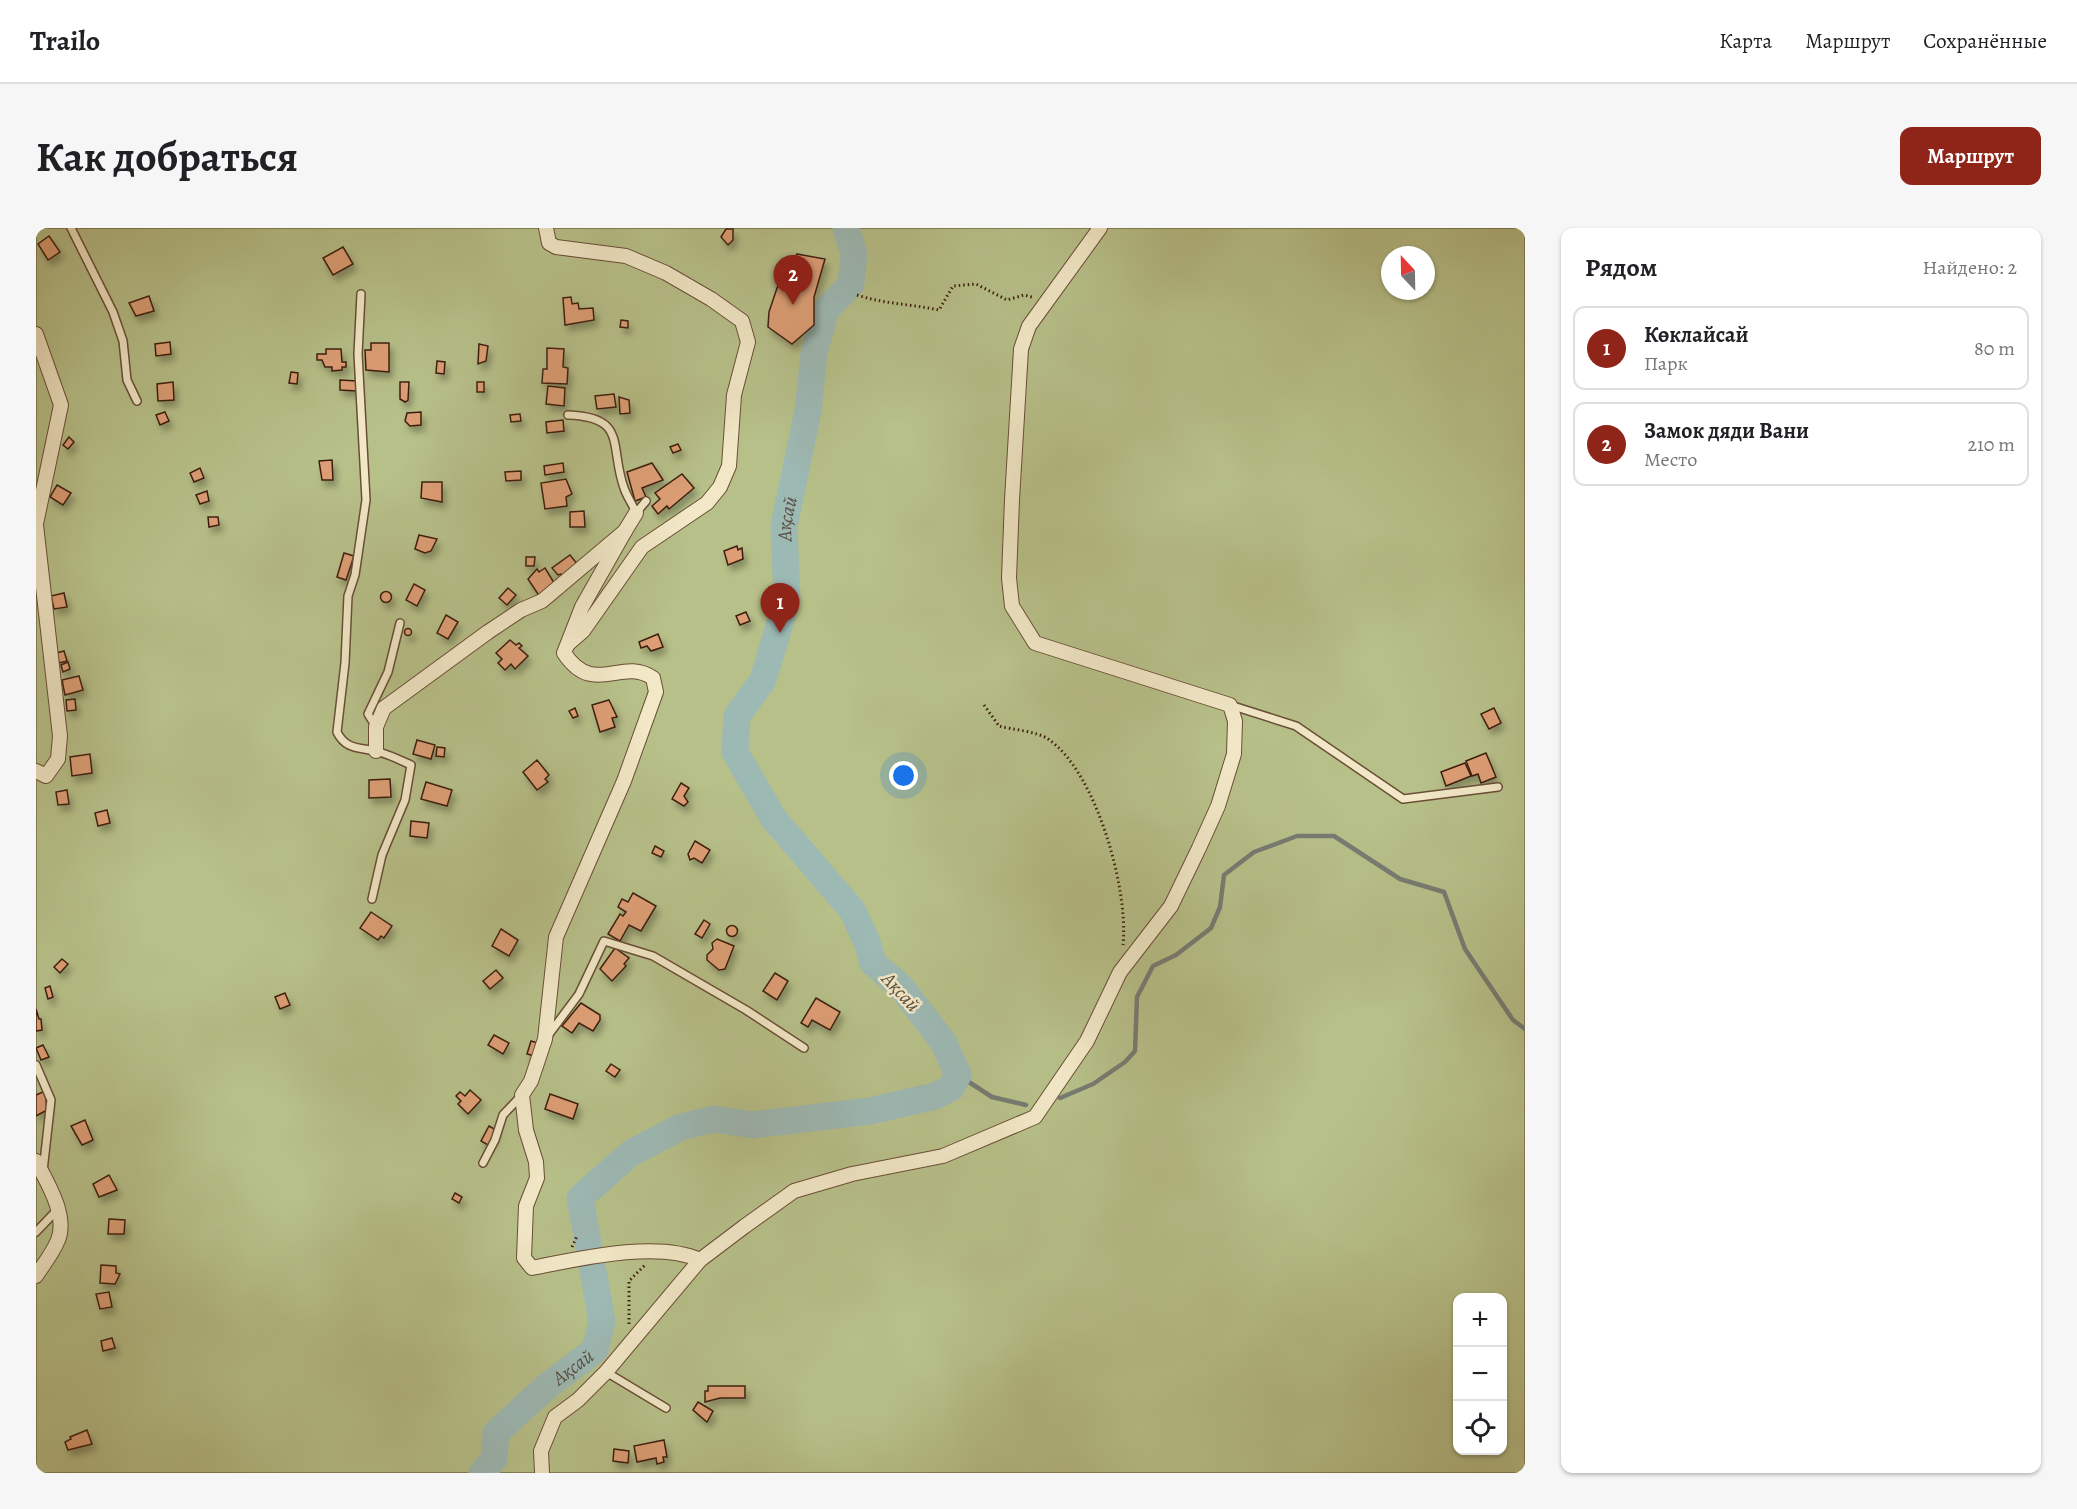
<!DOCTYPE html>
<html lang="ru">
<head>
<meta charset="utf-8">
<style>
	:root { --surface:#fff; --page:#f6f6f6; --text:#202124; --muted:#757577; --line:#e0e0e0; --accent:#8f2418 }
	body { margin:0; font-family:Alegreya,serif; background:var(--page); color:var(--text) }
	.controls { position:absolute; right:18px; bottom:18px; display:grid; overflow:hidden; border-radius:12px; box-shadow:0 2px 4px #0004 }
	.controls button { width:54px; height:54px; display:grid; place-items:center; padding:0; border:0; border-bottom:2px solid var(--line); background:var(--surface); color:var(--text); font:30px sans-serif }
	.compass { position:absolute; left:1345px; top:18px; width:54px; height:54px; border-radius:50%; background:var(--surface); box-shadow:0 2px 4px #0004; rotate:338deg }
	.you { position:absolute; left:868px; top:548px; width:21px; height:21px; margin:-15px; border:4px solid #fff; border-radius:50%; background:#1a73e8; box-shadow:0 0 0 9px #1a73e833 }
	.badge { display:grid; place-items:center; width:39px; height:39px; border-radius:50%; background:var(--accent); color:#fff; font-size:20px; font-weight:700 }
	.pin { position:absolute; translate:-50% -50px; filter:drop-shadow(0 2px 3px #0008) }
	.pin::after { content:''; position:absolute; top:32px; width:21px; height:18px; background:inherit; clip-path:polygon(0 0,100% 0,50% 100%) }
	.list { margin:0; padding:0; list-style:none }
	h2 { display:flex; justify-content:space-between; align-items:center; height:78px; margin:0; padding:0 24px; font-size:26px }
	h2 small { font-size:20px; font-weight:400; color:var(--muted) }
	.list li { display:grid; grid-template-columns:39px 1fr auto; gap:18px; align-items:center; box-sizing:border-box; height:84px; margin:0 12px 12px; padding:0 12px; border:2px solid var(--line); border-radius:12px }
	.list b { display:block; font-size:22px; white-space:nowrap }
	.list p { margin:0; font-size:20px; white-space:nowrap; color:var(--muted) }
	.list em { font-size:20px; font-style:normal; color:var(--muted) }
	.icon { flex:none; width:33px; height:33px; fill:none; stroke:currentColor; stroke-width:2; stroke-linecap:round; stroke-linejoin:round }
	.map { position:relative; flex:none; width:1489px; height:1245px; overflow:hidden; border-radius:12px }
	header { display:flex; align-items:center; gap:36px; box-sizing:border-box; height:84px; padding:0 30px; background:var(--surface); border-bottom:2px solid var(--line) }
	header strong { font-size:28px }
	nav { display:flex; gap:33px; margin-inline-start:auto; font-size:21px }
	.intro { display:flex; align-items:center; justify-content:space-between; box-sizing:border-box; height:144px; padding:0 36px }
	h1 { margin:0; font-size:42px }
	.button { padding:15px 27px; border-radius:12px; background:var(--accent); color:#fff; font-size:21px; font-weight:700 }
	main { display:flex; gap:36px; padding:0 36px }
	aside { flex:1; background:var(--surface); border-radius:12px; box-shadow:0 2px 4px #0004 }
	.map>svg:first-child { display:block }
</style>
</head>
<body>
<header>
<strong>Trailo</strong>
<nav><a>Карта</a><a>Маршрут</a><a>Сохранённые</a></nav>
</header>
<div class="intro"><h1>Как добраться</h1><a class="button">Маршрут</a></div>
<main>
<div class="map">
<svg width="1489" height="1245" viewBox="0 0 1489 1245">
	<defs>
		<filter id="shadow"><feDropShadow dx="3.5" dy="6" stdDeviation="3" flood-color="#0004"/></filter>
	</defs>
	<rect width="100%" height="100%" fill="#ebdca9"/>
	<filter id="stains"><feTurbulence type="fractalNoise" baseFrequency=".00333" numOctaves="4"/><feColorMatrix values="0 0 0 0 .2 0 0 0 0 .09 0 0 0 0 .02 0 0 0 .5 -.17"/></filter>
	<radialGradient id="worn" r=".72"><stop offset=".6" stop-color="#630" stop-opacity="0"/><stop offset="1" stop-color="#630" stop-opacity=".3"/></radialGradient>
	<path fill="#b7c089" stroke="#7a704c" stroke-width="1.5" fill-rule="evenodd" d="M0,0h1489v1245h-1489zM1354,27h36v36h-36zM1422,1070h44v152h-44z"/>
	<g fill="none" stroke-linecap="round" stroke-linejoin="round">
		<g stroke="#777b72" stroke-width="4.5">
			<polyline points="922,847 956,869 990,877"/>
			<polyline points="1024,870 1057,856 1089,834 1099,823 1101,769 1117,738 1140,727 1175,700 1184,679 1188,647 1218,624 1261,608 1298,608 1364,651 1408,664 1429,721 1477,792 1489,801"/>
		</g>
		<path stroke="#9db9b4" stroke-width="27" id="s1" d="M446,1245l12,-14 2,-26 50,-46 49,-37 7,-28 -22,-124 51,-45 50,-26 33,-8 39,6 117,-14 65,-15 16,-8 7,-13 -14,-32 -43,-56 -28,-24 -6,-21 -15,-32 -78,-91 -39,-67 2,-36 26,-36 24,-81 -3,-73 24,-115 6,-58 12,-43 25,-26 3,-30 -8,-26"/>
	</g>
	<g fill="#dd9e74" stroke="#3e1f0f" stroke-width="1.5" filter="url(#shadow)">
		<polygon points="690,1 697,1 697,12 692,17 685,9"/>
		<polygon points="13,8 24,24 12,32 2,16"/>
		<polygon points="307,19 317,36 297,47 287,30"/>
		<polygon points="761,26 789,31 778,69 778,97 756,116 732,99 733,84 741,60"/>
		<polygon points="113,68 118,83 100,88 93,75"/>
		<polygon points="535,69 536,76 542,75 543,81 557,80 558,92 529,97 527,70"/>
		<polygon points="585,92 592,93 592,100 584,99"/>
		<polygon points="134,114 135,126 120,128 119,116"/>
		<polygon points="335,115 353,115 353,144 330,142 329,122 335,122"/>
		<polygon points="443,116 452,118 450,133 442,136"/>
		<polygon points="511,120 528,121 527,139 532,140 531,156 506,155 507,141 511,141"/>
		<polygon points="290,121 305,121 306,134 310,134 310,139 306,139 306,142 296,143 296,139 289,139 286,132 281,132 281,126 290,126"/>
		<polygon points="401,133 409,134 408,146 400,145"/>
		<polygon points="255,144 262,145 261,156 253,155"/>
		<polygon points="304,152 321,153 321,163 304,162"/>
		<polygon points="137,154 138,172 122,173 121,156"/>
		<polygon points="364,154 373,154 372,172 369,174 364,171"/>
		<rect x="441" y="154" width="7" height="10"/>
		<polygon points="512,158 529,160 528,178 510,176"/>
		<polygon points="578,166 580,179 561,181 559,168"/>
		<polygon points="583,169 593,172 594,185 584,186"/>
		<polygon points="129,184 133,193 124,197 120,187"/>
		<polygon points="385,184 385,197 374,198 369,193 371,185"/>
		<polygon points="484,186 485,193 475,194 474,187"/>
		<polygon points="527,192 528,203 511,205 510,194"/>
		<polygon points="33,209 38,214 32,221 27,217"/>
		<polygon points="642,216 645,222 637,225 634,219"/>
		<polygon points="296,232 297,252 286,252 283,233"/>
		<polygon points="527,235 528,244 509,247 508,238"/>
		<polygon points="616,235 627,252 606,260 610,269 599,273 591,244"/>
		<polygon points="164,240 168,250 158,254 154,245"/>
		<polygon points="485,243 485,252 470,253 469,244"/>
		<polygon points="646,246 658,260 633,281 631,278 622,286 616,278 624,271 619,265"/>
		<polygon points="530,251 536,266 530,269 531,278 509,281 505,255"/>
		<polygon points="386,254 406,254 406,274 385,270"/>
		<polygon points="21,257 35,265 27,277 14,269"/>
		<polygon points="171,263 173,273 164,276 160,267"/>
		<polygon points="548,283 549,299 534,299 534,284"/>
		<polygon points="172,289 182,289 183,297 173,299"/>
		<polygon points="383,307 401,311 395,323 389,325 379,321"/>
		<polygon points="701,318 702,322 706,320 707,331 692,337 688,323"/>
		<polygon points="308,325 318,328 310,352 301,349"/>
		<polygon points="534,327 542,337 527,348 525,346 522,347 516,340"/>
		<polygon points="490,329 499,329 498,338 490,338"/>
		<polygon points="509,340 520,358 504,369 492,351 501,341 503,344"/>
		<polygon points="378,356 389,362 381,378 370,372"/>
		<polygon points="472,360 480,367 471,377 463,370"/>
		<circle cx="350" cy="369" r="5.5"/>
		<polygon points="28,365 31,379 18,381 15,368"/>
		<polygon points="710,384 714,393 704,397 700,388"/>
		<polygon points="410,387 422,394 412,411 401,405"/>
		<circle cx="372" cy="404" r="3.5"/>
		<polygon points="622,406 627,419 615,423 611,418 605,420 603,414"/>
		<polygon points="474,412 480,417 483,415 486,418 483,420 492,428 479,441 475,436 469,442 462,435 466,431 460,425"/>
		<polygon points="28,423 31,433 23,435 20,425"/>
		<polygon points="32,434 34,441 27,444 25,437"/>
		<polygon points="43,448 47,462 29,467 26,452"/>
		<polygon points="39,471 40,482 31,483 30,472"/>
		<polygon points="573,472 581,489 576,490 579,499 564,504 556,477"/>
		<polygon points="539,480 542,488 537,490 533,483"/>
		<polygon points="1458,480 1465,495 1453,501 1445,486"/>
		<polygon points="381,512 399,517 395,531 377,526"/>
		<polygon points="401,519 409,520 408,529 400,528"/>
		<polygon points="1450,525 1460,549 1445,555 1442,546 1436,548 1430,533"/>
		<polygon points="54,526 56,545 36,548 34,529"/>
		<polygon points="501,532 513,547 509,551 512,554 501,562 487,544"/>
		<polygon points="1429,535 1435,548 1410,558 1405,544"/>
		<polygon points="354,551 355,569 333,570 333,552"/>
		<polygon points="390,554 416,562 411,578 385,571"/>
		<polygon points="645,555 653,560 648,568 652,574 648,578 636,571"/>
		<polygon points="31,562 33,576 22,577 20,564"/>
		<polygon points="71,582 74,595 62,598 59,585"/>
		<polygon points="375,593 393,595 391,610 374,608"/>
		<polygon points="659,613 674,622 666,635 658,630 654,632 652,626"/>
		<polygon points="619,618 628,623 625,629 616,625"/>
		<polygon points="597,665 620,678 605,703 593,697 584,713 572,706 584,686 587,688 590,684 582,679 586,671 592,674"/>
		<polygon points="335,684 356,698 348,710 345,708 342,712 324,700"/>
		<polygon points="668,692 674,696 666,710 659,706"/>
		<circle cx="696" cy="703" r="5.5"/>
		<polygon points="465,701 482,712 473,728 456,718"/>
		<polygon points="681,711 698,718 689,741 683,742 671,732 671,727 677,721 676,715"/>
		<polygon points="579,720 593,730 588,736 590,738 576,753 564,741"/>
		<polygon points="26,731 32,736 24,745 18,739"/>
		<polygon points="460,742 467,750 454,761 447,753"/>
		<polygon points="739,745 752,753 741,772 727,763"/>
		<polygon points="14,758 17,769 12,771 9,760"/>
		<polygon points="249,765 254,777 244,781 239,769"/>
		<polygon points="780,770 804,784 794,802 776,792 772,799 765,795"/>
		<polygon points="545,775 564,787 564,792 557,803 543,795 536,805 526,798"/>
		<polygon points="0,781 3,791 5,791 6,802 0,803"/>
		<polygon points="458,807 473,815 467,826 452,817"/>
		<polygon points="495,813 502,815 499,828 491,826"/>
		<polygon points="7,817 13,829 5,832 0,820"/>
		<polygon points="575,836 584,842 579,849 570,843"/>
		<polygon points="434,862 445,872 432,886 422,876 425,873 420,868 424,864 429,868"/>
		<polygon points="9,863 11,882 0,888 0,867"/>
		<polygon points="514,866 542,876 537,891 509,881"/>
		<polygon points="49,892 57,912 46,917 35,898"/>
		<polygon points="453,898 460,902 452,917 445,913"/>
		<polygon points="73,947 81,962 63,969 57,956"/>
		<polygon points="419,965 426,969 423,975 416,971"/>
		<polygon points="73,991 89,992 88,1006 72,1006"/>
		<polygon points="65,1037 80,1038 80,1045 84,1046 79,1056 64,1055"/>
		<polygon points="73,1064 76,1079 64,1081 60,1066"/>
		<polygon points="76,1110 79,1120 67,1123 65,1113"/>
		<polygon points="672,1158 709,1158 709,1170 684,1170 669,1174 669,1163 672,1163"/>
		<polygon points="662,1174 677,1183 671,1194 657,1182"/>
		<polygon points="51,1202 56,1216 32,1222 29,1214 35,1211 34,1209"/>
		<polygon points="628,1212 631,1229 627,1229 628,1234 621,1236 620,1230 601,1234 598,1218"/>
		<polygon points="578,1221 593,1223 592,1235 577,1233"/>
	</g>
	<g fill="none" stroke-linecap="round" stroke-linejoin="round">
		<g stroke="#694e36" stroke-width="10">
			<g id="lane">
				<polyline points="35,0 77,84 87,113 91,152 101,173"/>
				<path d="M325,66l-3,60 8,146 -11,75 -7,21 -3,67 -8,69c9,19 25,15 42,20 11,3 21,8 32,13l-6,35 -23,55 -10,44"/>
				<path d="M532,187c60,2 41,31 56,73 3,9 9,17 12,25l10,-12"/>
				<polyline points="1194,477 1260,498 1367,571 1462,559"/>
				<polyline points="340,499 332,486 352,444 364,395"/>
				<polyline points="511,809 543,766 568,713 617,728 710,782 768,820"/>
				<polyline points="0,837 15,872 7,943"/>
				<polyline points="447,935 459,912 467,887 485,868"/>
				<polyline points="0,1004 21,982"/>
				<polyline points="570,1144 630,1180"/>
			</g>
		</g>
		<g stroke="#694e36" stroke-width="16">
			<g id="street">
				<polyline points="510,0 513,15 520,19 590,28 630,45 675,71 706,93 712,114 698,167 693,238 684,259 671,275 606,319 547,403 532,416"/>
				<polyline points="0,106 25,177 0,296"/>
				<polyline points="0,297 24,508 22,531 10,548 0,543"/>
				<path d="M589,303l-43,76 -18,46c30,45 57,3 89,25l3,14 -32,89 -68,156 -11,102 -14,42 -9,14 4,35 10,32 1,16 -11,28 -2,52 8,10c46,-9 125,-28 168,-8"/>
				<polyline points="340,523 340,499 348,480 452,404 485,382 506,373 589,303 600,285"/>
				<path d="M0,933c11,21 32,55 22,79 -5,13 -15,25 -22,36"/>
				<polyline points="506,1245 505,1223 519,1189 542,1172 570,1144 664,1032 709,998 758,963 816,946 907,928 999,889 1051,813 1084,744 1135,678 1163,620 1182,578 1198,526 1199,493 1194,477 999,415 976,378 973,350 976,272 985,121 993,98 1064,0"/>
			</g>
		</g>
		<g stroke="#3e1f0f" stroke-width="3" stroke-dasharray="1.5 3" stroke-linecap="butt">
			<path d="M821,67c27,9 54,9 82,15l14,-24 23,-2 31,16 17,-5 8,2"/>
			<path d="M948,477l15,21c14,4 37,5 49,13 48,32 81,151 75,206"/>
			<polyline points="536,1019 541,1008"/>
			<polyline points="593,1096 593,1053 609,1037"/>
		</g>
		<use href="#lane" stroke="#f2e8c7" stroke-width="7"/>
		<use href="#street" stroke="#f2e8c7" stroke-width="14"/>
	</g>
	<g text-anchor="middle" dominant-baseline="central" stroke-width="5" stroke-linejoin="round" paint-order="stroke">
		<g font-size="20" font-style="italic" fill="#5a4d41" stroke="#f2e8c7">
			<text stroke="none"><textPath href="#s1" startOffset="1386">Ақсай</textPath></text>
			<text transform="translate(865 764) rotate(47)">Ақсай</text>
			<text stroke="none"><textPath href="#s1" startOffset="146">Ақсай</textPath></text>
		</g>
	</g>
	<rect width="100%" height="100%" filter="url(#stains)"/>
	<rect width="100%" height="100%" fill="url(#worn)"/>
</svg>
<div class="controls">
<button>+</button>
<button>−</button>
<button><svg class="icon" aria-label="locate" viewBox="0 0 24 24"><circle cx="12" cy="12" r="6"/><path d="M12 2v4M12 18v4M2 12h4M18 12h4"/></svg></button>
</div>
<svg class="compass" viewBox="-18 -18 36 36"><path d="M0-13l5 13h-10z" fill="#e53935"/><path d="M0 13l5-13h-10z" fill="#757577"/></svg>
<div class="you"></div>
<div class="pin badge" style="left:744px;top:405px">1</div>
<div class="pin badge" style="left:757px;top:77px">2</div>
</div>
<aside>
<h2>Рядом<small>Найдено: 2</small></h2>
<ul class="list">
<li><span class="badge">1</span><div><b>Көклайсай</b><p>Парк</p></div><em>80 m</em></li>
<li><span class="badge">2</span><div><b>Замок дяди Вани</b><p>Место</p></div><em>210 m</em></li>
</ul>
</aside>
</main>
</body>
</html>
